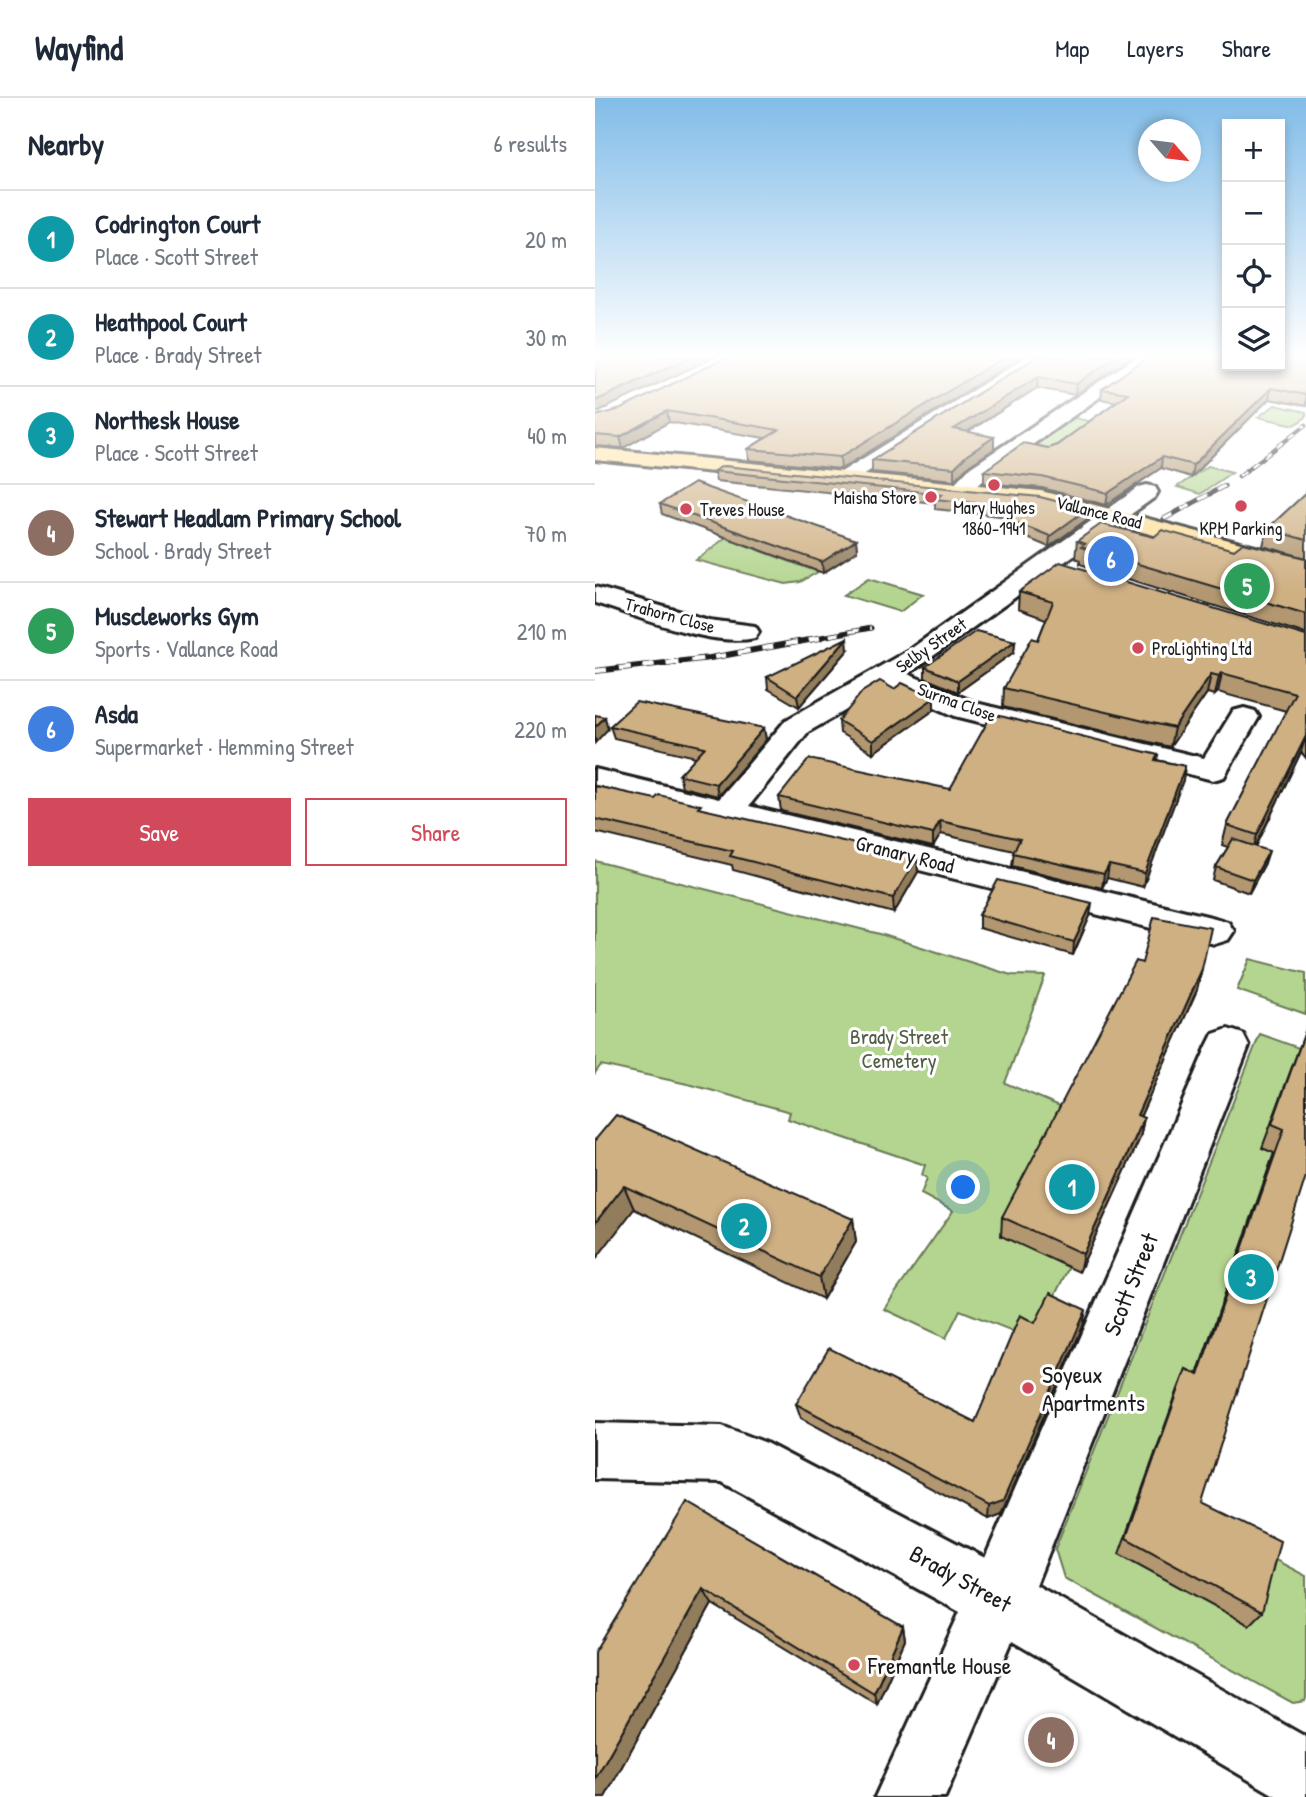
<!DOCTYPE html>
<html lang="en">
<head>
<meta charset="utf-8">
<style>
	:root { --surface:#fff; --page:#f2f2f3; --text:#1f2937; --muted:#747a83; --line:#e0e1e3; --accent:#d1495b }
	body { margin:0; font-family:"Patrick Hand",sans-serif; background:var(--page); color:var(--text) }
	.controls { position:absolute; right:21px; top:21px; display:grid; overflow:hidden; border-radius:0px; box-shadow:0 4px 10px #0003 }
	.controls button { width:63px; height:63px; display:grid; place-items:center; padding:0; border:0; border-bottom:2px solid var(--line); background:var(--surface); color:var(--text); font:35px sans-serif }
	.compass { position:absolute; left:543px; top:21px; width:63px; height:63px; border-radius:50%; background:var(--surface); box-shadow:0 4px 10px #0003; rotate:118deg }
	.you { position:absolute; left:369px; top:1090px; width:24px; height:24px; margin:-18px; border:5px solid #fff; border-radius:50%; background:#1a73e8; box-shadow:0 0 0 10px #1a73e833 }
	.badge { display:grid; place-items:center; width:46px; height:46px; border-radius:50%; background:var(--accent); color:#fff; font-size:23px; font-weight:700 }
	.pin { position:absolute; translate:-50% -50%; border:4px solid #fff; box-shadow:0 2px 7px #0006 }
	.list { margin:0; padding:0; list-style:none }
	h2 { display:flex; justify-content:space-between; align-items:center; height:91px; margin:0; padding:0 28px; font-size:30px }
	h2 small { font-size:23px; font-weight:400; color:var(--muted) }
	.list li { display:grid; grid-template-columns:46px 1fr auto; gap:21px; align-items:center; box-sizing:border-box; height:98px; padding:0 28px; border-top:2px solid var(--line) }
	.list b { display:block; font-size:26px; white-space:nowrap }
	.list p { margin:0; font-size:23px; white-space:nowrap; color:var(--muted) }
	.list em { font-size:23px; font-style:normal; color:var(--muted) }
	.actions { display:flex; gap:14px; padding:21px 28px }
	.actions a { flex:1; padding:16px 0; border:2px solid var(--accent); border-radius:0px; text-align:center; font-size:24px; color:var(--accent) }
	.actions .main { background:var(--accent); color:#fff }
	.icon { flex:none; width:38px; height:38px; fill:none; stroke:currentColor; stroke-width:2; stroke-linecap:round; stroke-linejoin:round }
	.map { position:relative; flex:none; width:711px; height:1699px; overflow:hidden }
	header { display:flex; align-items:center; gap:42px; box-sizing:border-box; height:98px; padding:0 35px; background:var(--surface); border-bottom:2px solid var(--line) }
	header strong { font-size:33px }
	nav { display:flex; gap:38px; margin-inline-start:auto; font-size:24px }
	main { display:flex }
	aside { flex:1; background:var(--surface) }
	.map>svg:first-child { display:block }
</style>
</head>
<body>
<header>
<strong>Wayfind</strong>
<nav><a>Map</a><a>Layers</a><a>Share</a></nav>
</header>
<main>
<aside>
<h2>Nearby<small>6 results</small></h2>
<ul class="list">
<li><span class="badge" style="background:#0f9aa8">1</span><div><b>Codrington Court</b><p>Place · Scott Street</p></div><em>20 m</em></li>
<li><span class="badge" style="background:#0f9aa8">2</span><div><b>Heathpool Court</b><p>Place · Brady Street</p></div><em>30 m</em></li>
<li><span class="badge" style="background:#0f9aa8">3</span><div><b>Northesk House</b><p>Place · Scott Street</p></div><em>40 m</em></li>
<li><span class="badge" style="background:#8d6e63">4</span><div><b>Stewart Headlam Primary School</b><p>School · Brady Street</p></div><em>70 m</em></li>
<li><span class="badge" style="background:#2e9e5b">5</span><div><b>Muscleworks Gym</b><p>Sports · Vallance Road</p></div><em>210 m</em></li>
<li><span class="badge" style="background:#3f7fe0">6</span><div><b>Asda</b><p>Supermarket · Hemming Street</p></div><em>220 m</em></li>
</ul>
<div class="actions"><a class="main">Save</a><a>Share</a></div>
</aside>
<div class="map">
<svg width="711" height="1699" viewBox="0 0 711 1699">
	<rect width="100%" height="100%" fill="#fff"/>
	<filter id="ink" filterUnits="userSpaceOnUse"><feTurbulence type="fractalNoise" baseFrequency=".0143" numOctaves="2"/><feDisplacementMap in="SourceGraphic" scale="14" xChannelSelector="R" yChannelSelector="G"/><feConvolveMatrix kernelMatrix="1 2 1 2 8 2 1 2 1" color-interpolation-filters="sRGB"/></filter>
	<g filter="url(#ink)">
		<g fill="#b4d58f" stroke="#687856" stroke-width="2">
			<polygon points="680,307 711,314 711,319 700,327 663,319"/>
			<polygon points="479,320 521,329 530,371 436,349"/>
			<polygon points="613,368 637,374 605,396 582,389"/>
			<polygon points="142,431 147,446 223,474 205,484 191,486 101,462"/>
			<polygon points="274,480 328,496 305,514 249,497"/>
			<polygon points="0,763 285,836 416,877 450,878 410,985 472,1011 474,1169 438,1241 365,1212 351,1240 289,1211 358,1113 326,1096 332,1080 327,1077 330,1067 193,1021 195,1014 97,987 6,967 0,975"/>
			<polygon points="655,861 711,875 711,916 642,892"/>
			<polygon points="665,936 704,950 668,1050 679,1055 595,1297 525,1455 673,1458 711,1478 711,1600 710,1603 698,1605 469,1480 460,1451"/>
		</g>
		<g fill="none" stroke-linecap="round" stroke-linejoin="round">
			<g stroke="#1c1c1c" stroke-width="6">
				<g id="minor">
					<polygon points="433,258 454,258 257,384 241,384 238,379"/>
					<polygon points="543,258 563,258 389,381 373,396 357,396 354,391 373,371"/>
					<polygon points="552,387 560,389 563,394 560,399 313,576 381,605 609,660 638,613 649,610 660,613 664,619 629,679 618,682 360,618 293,588 213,634 154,708 620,820 633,824 639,833 633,842 620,846 0,691 0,671 124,701 191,622 314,552 544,389"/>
					<path d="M0,489l114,33 46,6 4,6 -4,6c-43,10 -117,-22 -160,-35z"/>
					<polygon points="633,931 648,936 654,948 441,1487 711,1639 711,1699 683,1699 417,1543 350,1699 280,1699 365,1514 127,1384 0,1381 0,1325 127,1328 169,1344 390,1460 612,948 618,936"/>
				</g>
			</g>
			<g stroke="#1c1c1c" stroke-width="6">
				<polygon id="major" points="0,350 446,393 711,462 711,477 445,407 0,362"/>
			</g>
			<use href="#minor" fill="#fff" fill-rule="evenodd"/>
			<use href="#major" fill="#fdde96" fill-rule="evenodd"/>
			<g stroke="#1c1c1c" stroke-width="4.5">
				<polyline id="rail-far2" points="644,378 711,327"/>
			</g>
			<g stroke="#1c1c1c" stroke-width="5">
				<g id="rail-far1">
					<polyline points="569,421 629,388"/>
					<polyline points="215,541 276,530"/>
				</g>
			</g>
			<g stroke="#1c1c1c" stroke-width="6">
				<polyline id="rail" points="0,573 115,560 225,540"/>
			</g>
			<use href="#rail-far2" stroke="#fff" stroke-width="2.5" stroke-dasharray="8" stroke-linecap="butt"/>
			<use href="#rail-far1" stroke="#fff" stroke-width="3.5" stroke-dasharray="10" stroke-linecap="butt"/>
			<use href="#rail" stroke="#fff" stroke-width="4.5" stroke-dasharray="12" stroke-linecap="butt"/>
		</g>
		<g fill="#b29771" stroke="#1c1c1c" stroke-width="2">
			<polygon points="428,258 246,371 154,362 153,351 170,340 74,324 28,350 0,348 0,318"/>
			<polygon points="443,258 538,258 480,297 442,290 373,334 399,351 372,369 359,382 277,374 277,362"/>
			<polygon points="711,258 711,308 674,301 596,379 566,370 511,407 447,390 389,385 389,373 462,347 521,304 506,301 507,291"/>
			<polygon points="128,368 492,411 491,422 454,449 411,431 412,421 414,419 340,411 340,405 121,383 119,373"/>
			<polygon points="711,391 711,460 668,448 672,431 710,396"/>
			<polygon points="65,406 261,442 262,453 228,475 67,416"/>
			<polygon points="559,439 639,452 711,460 711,536 485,466 485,462 480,460 482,443"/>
			<polygon points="424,494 711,538 711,660 706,654 661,749 670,765 654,795 618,782 621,769 633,749 627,747 632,727 691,613 623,594 620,597 612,595 575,649 408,609 409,590 443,542 451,521 423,511"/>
			<polygon points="420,543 419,554 363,594 330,580 330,569"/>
			<polygon points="253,552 204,609 173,591 172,579"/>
			<polygon points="339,612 278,655 245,635 244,623"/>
			<polygon points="15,628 169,630 171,642 123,698 87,689 84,677 101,659 19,640"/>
			<polygon points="563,657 562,662 590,668 588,682 548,789 512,780 507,790 417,768 419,753 346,736 338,749 186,713 184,699 355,691"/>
			<polygon points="0,688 322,760 323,774 299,815 138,772 137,767 0,734"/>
			<polygon points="384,817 495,818 478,857 384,830"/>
			<polygon points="602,892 545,1019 549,1020 545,1040 484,1174 406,1138 407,1119"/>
			<polygon points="711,931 607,1405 667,1514 654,1527 524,1456 583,1291 591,1271 602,1276 679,1055 667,1050"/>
			<polygon points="0,1042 258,1121 261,1144 228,1201 39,1111"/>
			<polygon points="440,1225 488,1228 406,1416 393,1421 206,1320 201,1306 380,1324"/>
			<polygon points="92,1404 308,1529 310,1542 282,1606 117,1506 10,1699 0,1699"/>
		</g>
		<g fill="#917b5c" stroke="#1c1c1c" stroke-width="2">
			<polygon points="98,258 122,258 0,315 0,303"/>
			<polygon points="411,258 428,258 246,371 245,359"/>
			<polygon points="523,258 538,258 480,297 481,286"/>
			<polygon points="443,279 442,290 359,342 359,331"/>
			<polygon points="676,290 674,301 596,379 598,367"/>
			<polygon points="72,313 74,324 28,350 25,339"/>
			<polygon points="399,339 399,351 372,369 359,382 359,370 372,357"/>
			<polygon points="567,359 566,370 511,407 513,395"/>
			<polygon points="492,411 491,422 454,449 455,438"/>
			<polygon points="261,442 262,453 228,475 227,464"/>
			<polygon points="252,540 253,552 204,609 202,598"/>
			<polygon points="420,543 419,554 363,594 363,583"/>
			<polygon points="627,575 623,594 620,597 624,578"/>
			<polygon points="616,576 612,595 575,649 579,630"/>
			<polygon points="339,600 339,612 278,655 278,643"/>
			<polygon points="10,619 13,631 0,645 0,629"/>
			<polygon points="169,630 171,642 123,698 121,686"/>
			<polygon points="711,638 706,654 657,756 662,737"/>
			<polygon points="590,668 588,682 548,789 550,775"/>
			<polygon points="345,723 346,736 338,749 338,736"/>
			<polygon points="674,753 670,765 654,795 658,782"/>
			<polygon points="322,760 323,774 299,815 298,800"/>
			<polygon points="514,767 512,780 507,790 509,776"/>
			<polygon points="497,805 495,818 478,857 479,844"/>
			<polygon points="607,871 602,892 537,1037 542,1017"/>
			<polygon points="549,1020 545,1040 484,1174 488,1156"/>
			<polygon points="29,1088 39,1111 0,1162 0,1125"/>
			<polygon points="258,1121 261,1144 228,1201 224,1179"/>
			<polygon points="491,1212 488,1228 406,1416 393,1421 394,1408"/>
			<polygon points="108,1491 117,1506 10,1699 0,1699 0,1681"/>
			<polygon points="308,1529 310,1542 282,1606 279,1595"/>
		</g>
		<g fill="#cfb083" stroke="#1c1c1c" stroke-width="2">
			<polygon points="0,258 98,258 0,303"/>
			<polygon points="134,258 411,258 245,359 153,351 184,332 72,313 25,339 0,337 0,318 26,311"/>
			<polygon points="443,258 523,258 481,286 443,279 359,331 399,339 372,357 359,370 277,362"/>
			<polygon points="554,258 632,258 632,268 685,268 685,258 711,258 711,297 676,290 598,367 567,359 513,395 447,379 389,373 428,345 453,350 462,347 533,295 507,291"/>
			<polygon points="128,368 445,399 492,411 455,438 412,421 428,410 340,401 348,396 119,373"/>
			<polygon points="99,385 261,442 227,464 65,406"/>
			<polygon points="711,395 711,442 672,431"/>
			<polygon points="506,426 559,439 567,432 639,452 648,445 711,460 711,516 486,449 490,446 482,443"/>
			<polygon points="465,464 711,538 711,638 662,737 632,727 700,595 627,575 624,578 616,576 579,630 409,590 437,540 443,542 458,504 424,494"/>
			<polygon points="381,533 420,543 363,583 330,569"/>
			<polygon points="252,540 202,598 172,579"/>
			<polygon points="285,583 299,591 307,585 339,600 278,643 244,623 267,594"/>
			<polygon points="41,604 169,630 121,686 84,677 110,649 15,628"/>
			<polygon points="397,616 563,657 560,662 590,668 550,775 514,767 509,776 418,755 425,741 345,723 338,736 184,699 214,661 355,691"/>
			<polygon points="0,617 10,619 0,629"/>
			<polygon points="0,688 60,701 64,697 106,707 103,710 322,760 298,800 135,758 138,753 0,721"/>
			<polygon points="638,741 674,753 658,782 621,769"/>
			<polygon points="403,782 497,805 479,844 384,817"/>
			<polygon points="559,819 616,830 607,871 542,1017 549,1020 488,1156 407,1119 541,863 547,865"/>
			<polygon points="711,931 711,1078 607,1405 685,1443 667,1514 531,1440 591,1271 603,1277 689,1031 677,1026"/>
			<polygon points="21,1017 258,1121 224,1179 29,1088 0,1125 0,1042"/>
			<polygon points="455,1195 491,1212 408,1403 394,1408 201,1306 234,1250 380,1324 425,1217 440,1225"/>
			<polygon points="92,1404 308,1529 279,1595 108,1491 0,1681 0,1554"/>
		</g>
	</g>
	<linearGradient id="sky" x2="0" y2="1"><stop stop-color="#81bce8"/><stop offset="0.52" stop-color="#fff"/><stop offset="1" stop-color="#fff" stop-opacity="0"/></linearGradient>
	<rect width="711" height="496" fill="url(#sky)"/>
	<g fill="#d1495b" stroke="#fff" stroke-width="2.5">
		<circle cx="399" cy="387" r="7"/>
		<circle cx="336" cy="399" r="7"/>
		<circle cx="646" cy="408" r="7"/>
		<circle cx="91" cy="411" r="7"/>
		<circle cx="543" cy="550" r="7"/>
		<circle cx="433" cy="1290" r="7"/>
		<circle cx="259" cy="1567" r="7"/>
	</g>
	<g text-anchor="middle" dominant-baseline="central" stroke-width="6" stroke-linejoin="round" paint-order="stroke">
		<g font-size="18" fill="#1c1c1c" stroke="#fff">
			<text x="322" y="399" text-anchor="end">Maisha Store</text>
			<text x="399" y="409">Mary Hughes<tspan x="399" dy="21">1860-1941</tspan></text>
			<text x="105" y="411" text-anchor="start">Treves House</text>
			<text x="646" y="430">KPM Parking</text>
			<text x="557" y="550" text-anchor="start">ProLighting Ltd</text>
		</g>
		<g font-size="18" fill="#1c1c1c" stroke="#fff">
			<text transform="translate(504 414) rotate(14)">Vallance Road</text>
			<text transform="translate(75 517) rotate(15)">Trahorn Close</text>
			<text transform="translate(336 547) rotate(-35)">Selby Street</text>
			<text transform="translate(362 604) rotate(20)">Surma Close</text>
		</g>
		<g font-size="21" fill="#1c1c1c" stroke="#fff">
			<text transform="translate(310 756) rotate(14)">Granary Road</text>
		</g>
		<g font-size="21" fill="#515d44" stroke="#fff">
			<text x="304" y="938">Brady Street<tspan x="304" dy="24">Cemetery</tspan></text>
		</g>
		<g font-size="24" fill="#1c1c1c" stroke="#fff">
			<text transform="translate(535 1186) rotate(-68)">Scott Street</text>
			<text transform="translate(366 1480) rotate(29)">Brady Street</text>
		</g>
		<g font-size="24" fill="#1c1c1c" stroke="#fff" text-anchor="start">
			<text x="447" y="1276">Soyeux<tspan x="447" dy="28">Apartments</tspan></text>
			<text x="273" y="1567">Fremantle House</text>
		</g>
	</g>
</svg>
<div class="controls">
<button>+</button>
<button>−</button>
<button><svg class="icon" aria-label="locate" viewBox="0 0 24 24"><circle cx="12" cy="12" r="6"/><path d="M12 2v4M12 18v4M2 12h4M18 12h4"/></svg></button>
<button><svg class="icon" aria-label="layers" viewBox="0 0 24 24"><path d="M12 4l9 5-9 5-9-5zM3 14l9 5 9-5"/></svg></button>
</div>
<svg class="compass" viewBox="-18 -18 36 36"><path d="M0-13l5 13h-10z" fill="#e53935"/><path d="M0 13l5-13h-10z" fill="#747a83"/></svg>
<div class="you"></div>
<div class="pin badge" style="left:477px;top:1089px;background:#0f9aa8">1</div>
<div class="pin badge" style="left:149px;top:1128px;background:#0f9aa8">2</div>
<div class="pin badge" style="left:656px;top:1179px;background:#0f9aa8">3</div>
<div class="pin badge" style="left:456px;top:1642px;background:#8d6e63">4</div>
<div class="pin badge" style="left:652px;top:488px;background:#2e9e5b">5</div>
<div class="pin badge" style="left:516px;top:461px;background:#3f7fe0">6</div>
</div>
</main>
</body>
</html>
